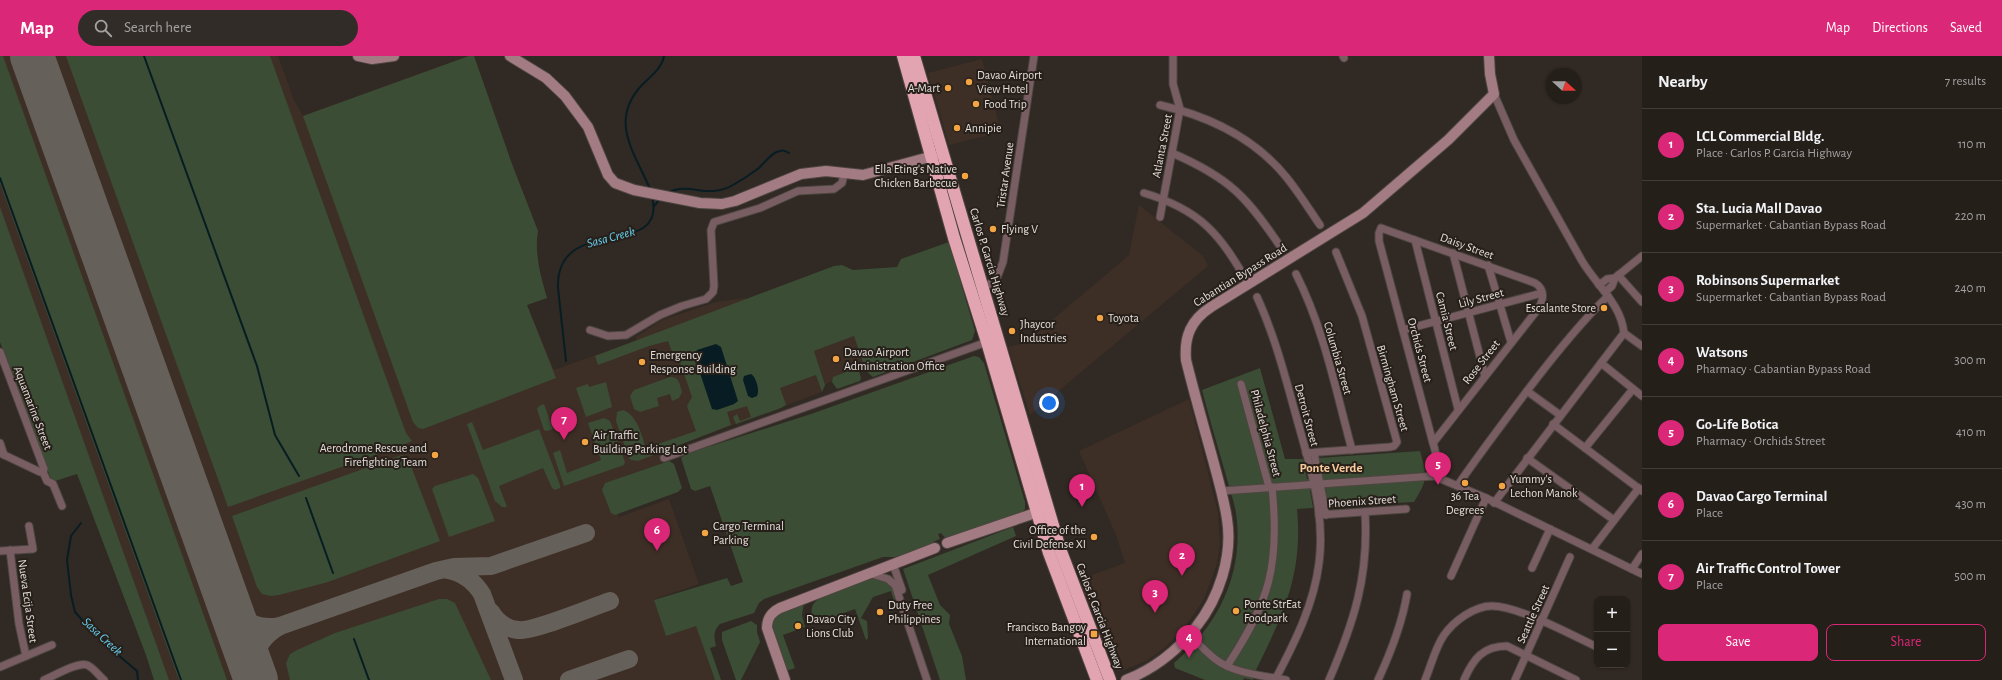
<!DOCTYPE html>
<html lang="en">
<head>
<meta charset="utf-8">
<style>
	:root { --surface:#251f1a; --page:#312c27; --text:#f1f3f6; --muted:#a3a2a2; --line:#423d39; --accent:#db2777 }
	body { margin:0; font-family:"Alegreya Sans",sans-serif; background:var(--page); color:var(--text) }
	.controls { position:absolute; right:12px; bottom:12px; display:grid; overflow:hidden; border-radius:8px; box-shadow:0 1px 3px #0004 }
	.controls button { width:36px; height:36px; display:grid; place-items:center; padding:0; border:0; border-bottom:1px solid var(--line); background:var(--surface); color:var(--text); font:20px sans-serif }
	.compass { position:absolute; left:1546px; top:12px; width:36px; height:36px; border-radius:50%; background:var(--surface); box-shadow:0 1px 3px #0004; rotate:111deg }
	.you { position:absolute; left:1049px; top:347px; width:14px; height:14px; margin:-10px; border:3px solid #fff; border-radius:50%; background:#1a73e8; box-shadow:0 0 0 6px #1a73e833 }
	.badge { display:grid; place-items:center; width:26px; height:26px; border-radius:50%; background:var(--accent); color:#fff; font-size:13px; font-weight:700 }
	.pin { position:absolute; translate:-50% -33px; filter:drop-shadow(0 1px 2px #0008) }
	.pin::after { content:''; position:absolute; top:21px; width:14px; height:12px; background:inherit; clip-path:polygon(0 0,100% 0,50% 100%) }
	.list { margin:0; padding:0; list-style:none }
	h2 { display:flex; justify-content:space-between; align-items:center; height:52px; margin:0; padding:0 16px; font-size:17px }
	h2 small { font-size:13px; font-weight:400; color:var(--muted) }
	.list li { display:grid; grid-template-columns:26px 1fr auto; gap:12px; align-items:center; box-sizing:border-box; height:72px; padding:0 16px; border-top:1px solid var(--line) }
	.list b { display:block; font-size:15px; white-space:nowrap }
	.list p { margin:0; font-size:13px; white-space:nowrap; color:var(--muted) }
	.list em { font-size:13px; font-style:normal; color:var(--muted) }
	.actions { display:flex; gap:8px; padding:12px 16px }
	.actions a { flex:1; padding:9px 0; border:1px solid var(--accent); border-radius:8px; text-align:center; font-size:14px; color:var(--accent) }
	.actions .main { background:var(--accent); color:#fff }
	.icon { flex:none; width:22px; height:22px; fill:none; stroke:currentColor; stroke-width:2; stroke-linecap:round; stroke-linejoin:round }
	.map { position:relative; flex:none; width:1642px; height:624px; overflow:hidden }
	header { display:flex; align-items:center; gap:24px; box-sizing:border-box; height:56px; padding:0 20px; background:var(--accent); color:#fff }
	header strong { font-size:19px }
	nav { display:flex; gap:22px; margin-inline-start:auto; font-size:14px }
	.search { width:280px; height:36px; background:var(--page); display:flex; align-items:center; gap:10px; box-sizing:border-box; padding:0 14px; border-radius:22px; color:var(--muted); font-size:15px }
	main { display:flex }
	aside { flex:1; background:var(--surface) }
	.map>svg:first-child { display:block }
</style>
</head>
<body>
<header>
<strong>Map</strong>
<div class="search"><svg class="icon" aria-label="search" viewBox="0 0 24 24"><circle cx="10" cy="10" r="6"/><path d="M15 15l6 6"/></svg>Search here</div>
<nav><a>Map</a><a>Directions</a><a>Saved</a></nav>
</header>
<main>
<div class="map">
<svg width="1642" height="624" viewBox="0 0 1642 624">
	<rect width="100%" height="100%" fill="#312923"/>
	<g fill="#3e2f26">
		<polygon points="0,0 278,0 294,44 303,60 443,9 469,0 474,0 512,108 538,175 536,185 540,216 547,242 527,249 554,314 637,284 636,281 662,264 716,246 745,242 780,332 821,317 814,295 854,280 866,312 826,328 822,336 662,395 665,406 606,427 619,461 669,443 699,528 654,543 666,580 696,569 715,624 154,624 146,599 78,418 0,286"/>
		<polygon points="982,3 1001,76 949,89 928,17"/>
		<polygon points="1139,149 1203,200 1208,210 1030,359 1008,291 1025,287 1129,199"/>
		<polygon points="1189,343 1218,456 1220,488 1217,508 1204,543 1192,561 1178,579 1163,593 1146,605 1124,614 1118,615 1114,611 1078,524 1125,507 1116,479 1079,395"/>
	</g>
	<g fill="#3b4d34">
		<polygon points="0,0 3,0 227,624 179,624 0,127"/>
		<polygon points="66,0 270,0 406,377 412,385 401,390 228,451"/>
		<path d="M469,0h5l38,108 26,67c-4,23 3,46 9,67l-20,7 29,73 -133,51 -5,-1 -5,-6 -110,-306z"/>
		<polygon points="0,151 169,624 154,624 146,599 77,418 52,426 0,286"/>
		<path d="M949,186l26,89 -3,9 -99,37 -7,-6 -12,-35 -40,15 11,34 -3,7 -6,-17 -36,13 6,17 -5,3 -45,16 -3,-7 4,-3 3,7 11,-4 -4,-11 -20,6 4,13 -93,36 -7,-1 -2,-2 -13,-37 1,-9 6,-2c15,6 18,24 23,38l50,-17 -9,-25 5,-9 -12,-35 -4,1 -8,-22 -19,5 -51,19 -3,-9 239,-90 8,-1 11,5 44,-3 4,-8z"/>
		<path d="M974,300l5,1 5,6 41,139v7l-5,5 -74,25 -5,-6 -3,1 2,5 -7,3 1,2 -38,13h-13l-119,42 -5,4 -5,10 -34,11c-7,7 -6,13 -4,22l-6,2 11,32h-6l-19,-54 -30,10 -12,-36 73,-22 4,8 12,-4 -33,-96 -15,5 -4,-2 -10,-31 5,-4 125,-40z"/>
		<path d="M1260,312l25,91h18l4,20 15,-1 -4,-20 102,-7c7,26 8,28 -6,51l-87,5 -3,-19 -14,2 3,18 -16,1c6,65 -13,104 -41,161l-3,10 -9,-2 -1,2h-38l-30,-12 -1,-5c42,-36 68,-85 63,-141 -1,-17 -8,-34 -12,-50 -8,-27 -16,-55 -23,-82z"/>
		<polygon points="854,313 859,315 861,322 860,325 837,333 832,326 833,321"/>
		<path d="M670,321c9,-1 10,8 12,15l-3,6 -7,3 -2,-7 -13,4 2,8 -19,6 -6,-3 -4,-13 4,-6z"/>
		<polygon points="606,326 612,351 586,361 576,332 588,328 589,331"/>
		<polygon points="544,348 553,373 547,375 544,374 537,353 539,350"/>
		<polygon points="604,362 610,365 625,406 624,409 564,430 553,397 560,394 567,417 601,404 588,367"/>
		<polygon points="472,366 483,394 539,373 560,429 560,432 555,434 552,432 543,412 499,430 507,451 502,451 495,445 467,368"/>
		<polygon points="402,399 407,402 409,405 440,485 328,526 279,539 270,540 262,538 257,531 232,460"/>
		<polygon points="669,405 674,408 682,432 678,436 615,459 611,457 602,434 605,427"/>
		<polygon points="473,418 478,422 495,465 449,481 432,433 435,430"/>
		<polygon points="1013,471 1016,480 928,519 940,549 950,559 949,568 962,600 966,624 940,624 903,513"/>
		<path d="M877,522l13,5 9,19 -5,-1 -3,-10 -18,6 -12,21 6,3 1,17 -2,2 -11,-31 -41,15c-2,-7 -5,-16 1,-22 7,-8 51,-23 62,-24z"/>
		<polygon points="439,543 447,543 455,547 491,624 290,624 286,607 290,598 297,594 335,577"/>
		<path d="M804,547l-2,12 3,12 -22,8 12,33 -9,3c-5,-13 -22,-47 -8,-58 6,-5 18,-7 26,-10z"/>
		<polygon points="751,565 757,569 757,576 760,586 741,624 736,624 722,584 722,576"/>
	</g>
	<g fill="#071d23">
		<polygon points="716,288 721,291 738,345 734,348 717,354 712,353 694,299 697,294"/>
		<path d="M751,318c5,3 9,16 6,22l-5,2 -4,-2 -5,-16 1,-4z"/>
	</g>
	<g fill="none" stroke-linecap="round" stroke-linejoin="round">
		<g stroke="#071d23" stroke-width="2">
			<polyline points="144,0 257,310 275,379 299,420"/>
			<polyline points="0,122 181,624"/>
			<path d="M650,133c-15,-36 -42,-68 -8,-104 8,-8 20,-17 22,-29"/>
			<path d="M668,137c20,-12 39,7 65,-8 9,-5 18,-11 26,-17 6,-6 13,-16 21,-17 3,-1 6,0 9,2"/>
			<polyline points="654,150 660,143"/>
			<path d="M566,305l-8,-73c-3,-76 110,-27 94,-91"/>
			<polyline points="306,442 333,517"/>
			<polyline points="81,467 71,480 67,504 71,539 75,556 83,565 96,574 117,598 137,615 138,624"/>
			<polyline points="354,583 369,624"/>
		</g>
		<g stroke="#66605a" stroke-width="18">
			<path d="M448,514c15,3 26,11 34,24l32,86"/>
			<path d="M229,548c14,18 28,26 51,22l156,-55 18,-4 37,-1 95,-33"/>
			<path d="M491,556c6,10 16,17 27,18 15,2 74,-23 92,-29"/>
			<path d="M254,620c-3,-22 7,-40 26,-50"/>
			<polyline points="569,624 629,603"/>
		</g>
		<polyline stroke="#66605a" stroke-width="44" points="32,0 256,624"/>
		<g stroke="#4e4640" stroke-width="9">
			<g id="street">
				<polyline points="1343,0 1344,2"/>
				<path d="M1160,49c48,11 95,33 127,73 12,15 22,31 33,47"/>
				<path d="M1172,97c58,25 75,44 110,96"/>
				<path d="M1144,137c57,17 76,41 105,92"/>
				<polyline points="1160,161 1180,53 1173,28 1173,0"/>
				<polyline points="1415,184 1458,353"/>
				<polyline points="1453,197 1485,320"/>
				<polyline points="1488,209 1511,286"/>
				<path d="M1296,218c28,55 40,117 56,176"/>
				<polyline points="1618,219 1642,246"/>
				<polyline points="1599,229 1607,223 1615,222"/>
				<polyline points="983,232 996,224 1003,206 1034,0"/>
				<polyline points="1605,236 1612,230 1615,222 1642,200"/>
				<path d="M1257,241c17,37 27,75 38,115 13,48 31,100 24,151 -5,41 -24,79 -43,115"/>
				<polyline points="590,274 608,280 626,279 660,259 682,250 706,243 713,236 714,230 711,174 714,166 760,152 798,135 834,133 842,127 844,118"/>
				<polyline points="1403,274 1542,237"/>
				<polyline points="1624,277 1642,290"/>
				<polyline points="0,296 44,413 43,416 47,425 53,428 62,450"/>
				<polyline points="1601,307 1642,340"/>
				<polyline points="1241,328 1269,431"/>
				<polyline points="1527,335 1560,359"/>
				<polyline points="1553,368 1642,435"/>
				<polyline points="0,387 4,399"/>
				<polyline points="1585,392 1633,333"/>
				<polyline points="0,397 40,416 43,416"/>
				<polyline points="1306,397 1390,391 1394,390 1397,386 1362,260 1336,196"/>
				<polyline points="1314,397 1326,459"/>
				<polyline points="664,402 987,286"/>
				<polyline points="1527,402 1614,464"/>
				<path d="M1431,420c7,-13 6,-20 2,-33l-54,-202v-8l2,-5 154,55c10,6 9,17 3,26l-105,134"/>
				<path d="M1458,429c22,-32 45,-62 69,-94 25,-33 51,-66 81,-95"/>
				<polyline points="1221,435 1434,420 1486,442 1642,518"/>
				<path d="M1494,447l130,-170c-3,-29 -27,-47 -42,-72l-68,-121 -20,-46"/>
				<polyline points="1319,459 1406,453"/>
				<polyline points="1592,493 1639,432"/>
				<polyline points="10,494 19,568 26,600"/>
				<polyline points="0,495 33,493 29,470"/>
				<polyline points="893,508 902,534"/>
				<polyline points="1532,512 1550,473"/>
				<polyline points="1632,513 1642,498"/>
				<polyline points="872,518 888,523 895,529 927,624"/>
				<polyline points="1451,520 1486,442"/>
				<path d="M1189,579c9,8 17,17 26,24 20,15 46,16 71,21"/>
				<path d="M1227,610c43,-65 53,-101 45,-179"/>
				<polyline points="0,611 52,589"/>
				<path d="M44,624c10,-4 33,-18 43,-15 6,2 12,11 17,15"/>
				<path d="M1329,624c25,-58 40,-104 36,-168"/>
				<path d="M1378,624c13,-28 24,-56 29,-86"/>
				<path d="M1425,624c6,-14 10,-32 19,-45 10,-14 30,-29 48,-29 26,0 80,29 105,41"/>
				<path d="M1464,624c9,-21 19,-34 43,-34l69,34"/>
				<polyline points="1515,624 1570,501"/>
			</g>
		</g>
		<g stroke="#4e4640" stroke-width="12">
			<g id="secondary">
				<polyline points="358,0 372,3 394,0"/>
				<polyline points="510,0 546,22 565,40 588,71 608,119 615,127 634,134 700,147 722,148 735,145 801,118 826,115 863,119 933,100"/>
				<polyline points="947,487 1044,454"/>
				<path d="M785,624l-18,-52c0,-11 5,-16 13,-20l155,-60"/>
				<path d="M1126,624c28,-11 51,-29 70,-53 23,-29 37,-71 31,-108 -3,-20 -9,-40 -14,-59 -9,-33 -19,-67 -27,-100 -2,-24 5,-40 25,-53l152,-94 85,-73 46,-46 -4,-20 -1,-18"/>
			</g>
		</g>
		<g stroke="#4e4640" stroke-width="14">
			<g id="highway">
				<polyline points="903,0 954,182 987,286 1037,456 1049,497 1097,624"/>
				<polyline points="914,0 1060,493 1110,624"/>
			</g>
		</g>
		<use href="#street" stroke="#785e63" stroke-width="7"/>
		<use href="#secondary" stroke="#a37b83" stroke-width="10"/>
		<use href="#highway" stroke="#e3a4b2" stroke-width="12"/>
	</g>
	<g fill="#f3a443" stroke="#271f19" stroke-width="1.5">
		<circle cx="969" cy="26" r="4"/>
		<circle cx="948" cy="32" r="4"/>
		<circle cx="976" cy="48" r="4"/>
		<circle cx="957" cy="72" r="4"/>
		<circle cx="965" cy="120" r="4"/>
		<circle cx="993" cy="173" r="4"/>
		<circle cx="1604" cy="252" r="4"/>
		<circle cx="1100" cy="262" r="4"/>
		<circle cx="1012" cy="275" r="4"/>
		<circle cx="836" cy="303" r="4"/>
		<circle cx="642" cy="306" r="4"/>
		<circle cx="585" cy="386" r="4"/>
		<circle cx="435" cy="399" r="4"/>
		<circle cx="1465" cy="427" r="4"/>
		<circle cx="1502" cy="430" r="4"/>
		<circle cx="705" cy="477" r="4"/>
		<circle cx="1094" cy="481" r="4"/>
		<circle cx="1236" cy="555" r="4"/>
		<circle cx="880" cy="556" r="4"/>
		<circle cx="798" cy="570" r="4"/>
		<rect x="1090" y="574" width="8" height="8" rx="2"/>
	</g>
	<g text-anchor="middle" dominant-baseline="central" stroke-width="4" stroke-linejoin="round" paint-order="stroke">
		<g font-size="12" fill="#e4deda" stroke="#271f19" text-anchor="start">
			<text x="977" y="19">Davao Airport<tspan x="977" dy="14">View Hotel</tspan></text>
			<text x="940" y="32" text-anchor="end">A-Mart</text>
			<text x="984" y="48">Food Trip</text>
			<text x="965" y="72">Annipie</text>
			<text x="957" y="113" text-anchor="end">Ella Eting's Native<tspan x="957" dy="14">Chicken Barbecue</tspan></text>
			<text x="1001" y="173">Flying V</text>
			<text x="1596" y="252" text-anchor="end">Escalante Store</text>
			<text x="1108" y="262">Toyota</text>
			<text x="1020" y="268">Jhaycor<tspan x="1020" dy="14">Industries</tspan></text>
			<text x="844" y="296">Davao Airport<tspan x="844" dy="14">Administration Office</tspan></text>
			<text x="650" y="299">Emergency<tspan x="650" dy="14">Response Building</tspan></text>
			<text x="593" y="379">Air Traffic<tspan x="593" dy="14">Building Parking Lot</tspan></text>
			<text x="427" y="392" text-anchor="end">Aerodrome Rescue and<tspan x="427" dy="14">Firefighting Team</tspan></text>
			<text x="1510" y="423">Yummy's<tspan x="1510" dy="14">Lechon Manok</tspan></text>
			<text x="1465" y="440" text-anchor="middle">36 Tea<tspan x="1465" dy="14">Degrees</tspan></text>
			<text x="713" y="470">Cargo Terminal<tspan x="713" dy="14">Parking</tspan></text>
			<text x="1086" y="474" text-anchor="end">Office of the<tspan x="1086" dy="14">Civil Defense XI</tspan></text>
			<text x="1244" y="548">Ponte StrEat<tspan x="1244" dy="14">Foodpark</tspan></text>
			<text x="888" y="549">Duty Free<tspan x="888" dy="14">Philippines</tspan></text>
			<text x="806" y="563">Davao City<tspan x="806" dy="14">Lions Club</tspan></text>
			<text x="1086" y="571" text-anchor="end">Francisco Bangoy<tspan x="1086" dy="14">International</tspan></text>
		</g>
		<g font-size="12" fill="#e4deda" stroke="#271f19">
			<text transform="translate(1162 90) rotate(-79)">Atlanta Street</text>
			<text transform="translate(1005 119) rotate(-82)">Tristar Avenue</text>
			<text transform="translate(1467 190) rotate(20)">Daisy Street</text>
			<text transform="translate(990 206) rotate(73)">Carlos P. Garcia Highway</text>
			<text transform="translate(1240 219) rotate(-32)">Cabantian Bypass Road</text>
			<text transform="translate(1481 242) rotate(-15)">Lily Street</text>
			<text transform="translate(1447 265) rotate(76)">Camia Street</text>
			<text transform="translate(1420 294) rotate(75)">Orchids Street</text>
			<text transform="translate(1338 302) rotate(74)">Columbia Street</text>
			<text transform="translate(1481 306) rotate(-52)">Rose Street</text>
			<text transform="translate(1393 332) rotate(74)">Birmingham Street</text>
			<text transform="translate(33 352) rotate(69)">Aquamarine Street</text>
			<text transform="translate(1307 359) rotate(75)">Detroit Street</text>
			<text transform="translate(1266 377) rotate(75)">Philadelphia Street</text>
			<text transform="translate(1362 445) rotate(-4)">Phoenix Street</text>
			<text transform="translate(28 545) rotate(82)">Nueva Ecija Street</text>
			<text transform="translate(1533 558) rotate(-66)">Seattle Street</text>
			<text transform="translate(1100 560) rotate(69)">Carlos P. Garcia Highway</text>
		</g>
		<g font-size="13" font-style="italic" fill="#66ceee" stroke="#271f19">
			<text transform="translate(611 182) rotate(-15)">Sasa Creek</text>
			<text transform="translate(102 581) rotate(43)">Sasa Creek</text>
		</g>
		<g font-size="13" font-weight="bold" fill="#f7ca9b" stroke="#271f19">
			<text x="1331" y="412">Ponte Verde</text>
		</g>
	</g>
</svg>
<div class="controls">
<button>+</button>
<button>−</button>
</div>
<svg class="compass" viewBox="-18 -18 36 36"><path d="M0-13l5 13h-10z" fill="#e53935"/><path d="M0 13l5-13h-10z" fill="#a3a2a2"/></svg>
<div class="you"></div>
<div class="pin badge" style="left:1082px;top:451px">1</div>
<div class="pin badge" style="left:1182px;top:520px">2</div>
<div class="pin badge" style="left:1155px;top:557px">3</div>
<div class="pin badge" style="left:1189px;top:602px">4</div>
<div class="pin badge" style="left:1438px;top:429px">5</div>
<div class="pin badge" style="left:657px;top:495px">6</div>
<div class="pin badge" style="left:564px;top:384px">7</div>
</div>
<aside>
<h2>Nearby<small>7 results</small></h2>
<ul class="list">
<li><span class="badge">1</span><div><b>LCL Commercial Bldg.</b><p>Place · Carlos P. Garcia Highway</p></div><em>110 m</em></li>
<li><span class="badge">2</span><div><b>Sta. Lucia Mall Davao</b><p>Supermarket · Cabantian Bypass Road</p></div><em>220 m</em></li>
<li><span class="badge">3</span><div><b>Robinsons Supermarket</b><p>Supermarket · Cabantian Bypass Road</p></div><em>240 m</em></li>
<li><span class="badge">4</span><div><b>Watsons</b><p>Pharmacy · Cabantian Bypass Road</p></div><em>300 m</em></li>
<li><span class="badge">5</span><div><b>Go-Life Botica</b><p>Pharmacy · Orchids Street</p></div><em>410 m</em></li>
<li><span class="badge">6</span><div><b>Davao Cargo Terminal</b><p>Place</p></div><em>430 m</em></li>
<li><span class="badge">7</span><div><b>Air Traffic Control Tower</b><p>Place</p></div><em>500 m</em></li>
</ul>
<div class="actions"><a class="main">Save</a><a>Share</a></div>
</aside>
</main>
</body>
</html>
